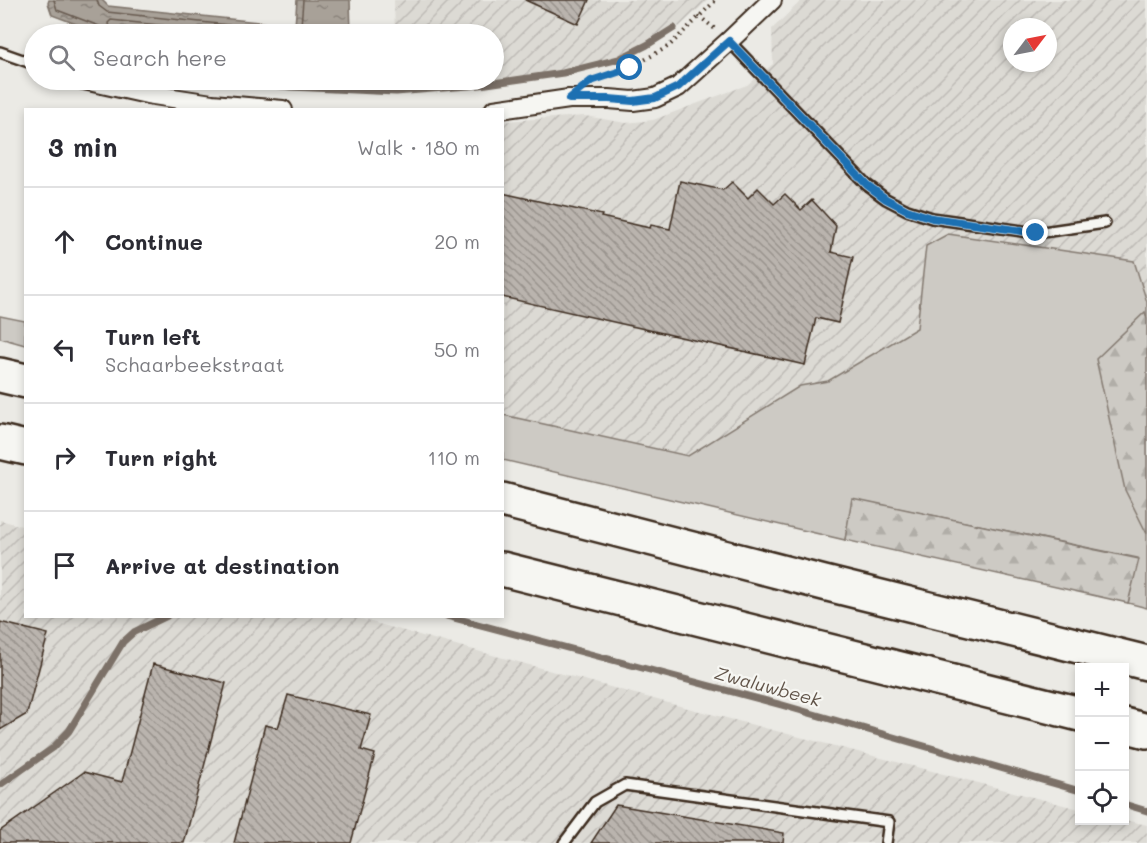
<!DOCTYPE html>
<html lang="en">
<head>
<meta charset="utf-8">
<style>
	:root { --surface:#fff; --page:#f2f2f3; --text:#2b2b33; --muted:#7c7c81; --line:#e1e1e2 }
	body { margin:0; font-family:Mali,sans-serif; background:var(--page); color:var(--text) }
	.controls { position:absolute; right:18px; bottom:18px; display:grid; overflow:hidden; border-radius:0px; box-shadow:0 3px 9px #0003 }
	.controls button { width:54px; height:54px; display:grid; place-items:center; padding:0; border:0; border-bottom:2px solid var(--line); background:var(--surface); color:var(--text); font:30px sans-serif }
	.compass { position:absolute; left:1003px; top:18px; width:54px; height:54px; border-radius:50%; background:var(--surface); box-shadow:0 3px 9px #0003; rotate:58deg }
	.stop { position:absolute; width:18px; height:18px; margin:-14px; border:4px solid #1f6fb2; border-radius:50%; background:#fff }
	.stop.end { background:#1f6fb2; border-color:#fff; box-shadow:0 2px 6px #0008 }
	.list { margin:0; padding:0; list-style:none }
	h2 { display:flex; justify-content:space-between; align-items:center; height:78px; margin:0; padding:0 24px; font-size:26px }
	h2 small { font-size:20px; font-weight:400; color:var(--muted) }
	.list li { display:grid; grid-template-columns:39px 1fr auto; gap:18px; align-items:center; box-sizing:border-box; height:108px; padding:0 24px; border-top:2px solid var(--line) }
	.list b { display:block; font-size:22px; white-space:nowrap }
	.list p { margin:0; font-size:20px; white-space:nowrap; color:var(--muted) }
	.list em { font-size:20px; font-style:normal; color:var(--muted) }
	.icon { flex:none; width:33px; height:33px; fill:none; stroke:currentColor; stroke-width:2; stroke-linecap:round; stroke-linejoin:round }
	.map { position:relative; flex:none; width:1147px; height:843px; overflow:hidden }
	.search { position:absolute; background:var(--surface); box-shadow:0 3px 9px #0003; left:24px; top:24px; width:480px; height:66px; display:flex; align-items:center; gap:15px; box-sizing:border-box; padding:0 21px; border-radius:33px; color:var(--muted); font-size:22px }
	.panel { position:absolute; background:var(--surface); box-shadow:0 3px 9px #0003; left:24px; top:108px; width:480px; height:510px; border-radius:0px }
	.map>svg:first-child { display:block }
</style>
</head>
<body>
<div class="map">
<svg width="1147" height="843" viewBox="0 0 1147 843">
	<defs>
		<pattern id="industrial-furrows" width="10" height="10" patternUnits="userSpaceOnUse" patternTransform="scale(1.5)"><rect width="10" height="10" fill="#dcdad4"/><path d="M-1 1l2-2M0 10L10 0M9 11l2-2" fill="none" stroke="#bebbb6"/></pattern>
		<pattern id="forest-firs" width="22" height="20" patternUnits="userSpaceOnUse" patternTransform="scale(1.5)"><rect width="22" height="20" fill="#cdcac4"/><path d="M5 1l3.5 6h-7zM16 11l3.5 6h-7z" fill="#b1aea8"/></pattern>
		<pattern id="water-ripples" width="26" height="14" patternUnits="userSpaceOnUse" patternTransform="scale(1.5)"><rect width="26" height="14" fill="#a8a198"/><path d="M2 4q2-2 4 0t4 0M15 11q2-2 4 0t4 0" fill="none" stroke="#8a837b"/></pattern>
		<pattern id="building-back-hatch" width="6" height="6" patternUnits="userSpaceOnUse" patternTransform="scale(1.5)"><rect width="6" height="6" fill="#bab4ae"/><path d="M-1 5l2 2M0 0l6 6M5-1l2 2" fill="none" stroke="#98938d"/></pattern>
	</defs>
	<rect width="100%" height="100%" fill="#ebeae5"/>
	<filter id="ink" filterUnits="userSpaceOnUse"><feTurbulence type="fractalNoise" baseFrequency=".0167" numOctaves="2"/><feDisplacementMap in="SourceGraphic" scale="12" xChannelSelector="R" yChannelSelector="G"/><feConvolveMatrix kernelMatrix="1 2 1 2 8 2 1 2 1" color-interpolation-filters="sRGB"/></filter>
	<g filter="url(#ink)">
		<g fill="url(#industrial-furrows)" fill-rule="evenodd">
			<polygon points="394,0 708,0 679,27 675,23 646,43 618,57 562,71 479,82 396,89 396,80 494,80 494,34 395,34"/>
			<path d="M802,0h345v302l-13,-41 -208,-15 -9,82 -89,53 -28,5 -112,70 -185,-41v-294l82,-5 41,7 27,-3 94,-35 26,-21 -1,-35zM1012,27h36v36h-36z"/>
			<polygon points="0,520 25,527 26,616 353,617 672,704 1079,809 1080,820 1125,820 1147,825 1147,843 0,843"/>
		</g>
		<g fill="#cdcac4" stroke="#847a71" stroke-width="1.5">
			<polygon points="948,234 1134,261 1147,302 1147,608 1128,603 1138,558 853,499 845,540 503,460 503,415 688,456 800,386 828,381 917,328 926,246"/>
			<polygon points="0,316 25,321 25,345 0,338"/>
		</g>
		<g fill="url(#forest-firs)" stroke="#847a71" stroke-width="1.5">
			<polygon points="1145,312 1147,319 1147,534 1125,490 1096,359"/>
			<polygon points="852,498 1139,559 1128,603 845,540"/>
		</g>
		<polygon fill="url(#water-ripples)" stroke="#7c7167" stroke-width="1.5" points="49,0 102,0 108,6 295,26 297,0 350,0 351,34 110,34 95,31 52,15 48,3"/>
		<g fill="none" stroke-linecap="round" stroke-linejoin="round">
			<g stroke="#675a4f" stroke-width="1.5">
				<polyline points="54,0 57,10 99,26 103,30 103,34"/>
				<polyline points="97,0 99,6 107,12 294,32 298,31 301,26 303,0"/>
				<polyline points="111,34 108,23 111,20 243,34"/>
			</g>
			<g stroke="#7c7167" stroke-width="7">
				<polyline points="222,80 291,87 396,92 480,85 563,73 619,59 647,45 674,28"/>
				<polyline points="344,80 345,89"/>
				<polyline points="447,616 782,705 1080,791"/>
				<polyline points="0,785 53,748 69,731 123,642 134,632 167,616"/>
				<polyline points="1124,804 1147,811"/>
			</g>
		</g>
		<g fill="url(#building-back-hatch)" stroke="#3b2a1e" stroke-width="1.5">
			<polygon points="525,0 589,0 578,24"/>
			<polygon points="680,181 723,190 732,182 748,198 758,188 774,204 785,194 801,210 812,200 836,226 831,252 853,257 838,323 816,318 805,365 502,297 502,193 602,215 601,217 650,228 651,225 670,229"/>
			<polygon points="0,622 48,634 27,714 0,730"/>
			<polygon points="153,664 226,683 184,843 0,843 0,831 84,772 122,782"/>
			<polygon points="288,695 371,715 361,750 375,754 351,843 234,843 265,725 278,728"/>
			<polygon points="616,805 784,833 783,843 591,843"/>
		</g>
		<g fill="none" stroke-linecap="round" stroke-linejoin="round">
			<g stroke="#3b2a1e" stroke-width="14">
				<g id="service">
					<polyline points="729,41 867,185 886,199 907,210 932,218 1036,233 1105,223"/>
					<polyline points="0,52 34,64"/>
					<polyline points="564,843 595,802 625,785 889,822 886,843"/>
				</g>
			</g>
			<g stroke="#3b2a1e" stroke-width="22">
				<g id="minor">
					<polyline points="84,80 147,94 212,104 283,110"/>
					<polyline points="494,110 569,99 609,99 633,101 655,98 678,87 729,41 772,0"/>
				</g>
			</g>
			<g stroke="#3b2a1e" stroke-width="38">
				<g id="motorway">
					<polyline points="0,375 26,381"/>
					<polyline points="0,442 26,448"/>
					<polyline points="502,500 824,583 1147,663"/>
					<polyline points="502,569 1080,714"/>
					<polyline points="1124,725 1147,731"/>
				</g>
			</g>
			<g stroke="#3b2a1e" stroke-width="4" stroke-dasharray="1.5 4.5" stroke-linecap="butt">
				<polyline points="699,16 715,29"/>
				<polyline points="601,78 630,68 669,46 716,0"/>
			</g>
			<use href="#service" stroke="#f6f6f2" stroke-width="9"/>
			<use href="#minor" stroke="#f6f6f2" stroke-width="18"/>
			<use href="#motorway" stroke="#f6f6f2" stroke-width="33"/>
		</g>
	</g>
	<g fill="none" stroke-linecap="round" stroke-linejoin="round" filter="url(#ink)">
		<polyline stroke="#1f6fb2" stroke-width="8" points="630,68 591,81 569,99 609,99 633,101 655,98 678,87 729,41 867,185 886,199 907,210 932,218 1036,233"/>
	</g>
	<g text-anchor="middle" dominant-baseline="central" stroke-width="4.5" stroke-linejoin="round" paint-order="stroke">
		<g font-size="18" font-style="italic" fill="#615449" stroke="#f6f6f2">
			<text transform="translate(768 686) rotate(15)">Zwaluwbeek</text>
		</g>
	</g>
</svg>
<div class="controls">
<button>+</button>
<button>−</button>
<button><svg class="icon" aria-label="locate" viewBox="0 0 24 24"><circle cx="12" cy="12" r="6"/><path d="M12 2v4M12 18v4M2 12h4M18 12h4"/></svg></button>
</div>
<svg class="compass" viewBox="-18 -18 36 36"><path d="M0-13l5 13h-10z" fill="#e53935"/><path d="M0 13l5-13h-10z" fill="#7c7c81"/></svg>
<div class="stop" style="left:630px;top:68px"></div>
<div class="stop end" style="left:1036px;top:233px"></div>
<div class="search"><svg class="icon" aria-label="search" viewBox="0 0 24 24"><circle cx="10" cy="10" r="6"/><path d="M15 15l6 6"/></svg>Search here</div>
<section class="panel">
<h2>3 min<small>Walk · 180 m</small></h2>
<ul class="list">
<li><svg class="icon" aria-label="ahead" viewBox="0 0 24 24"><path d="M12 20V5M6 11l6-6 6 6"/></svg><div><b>Continue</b></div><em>20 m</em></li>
<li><svg class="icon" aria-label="left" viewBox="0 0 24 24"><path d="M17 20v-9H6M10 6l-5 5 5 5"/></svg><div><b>Turn left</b><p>Schaarbeekstraat</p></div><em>50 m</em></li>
<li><svg class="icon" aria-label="right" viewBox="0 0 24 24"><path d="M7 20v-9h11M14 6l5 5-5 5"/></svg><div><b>Turn right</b></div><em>110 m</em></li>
<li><svg class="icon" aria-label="arrive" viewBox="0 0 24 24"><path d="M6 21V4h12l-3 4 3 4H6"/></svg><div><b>Arrive at destination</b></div></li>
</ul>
</section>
</div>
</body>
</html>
